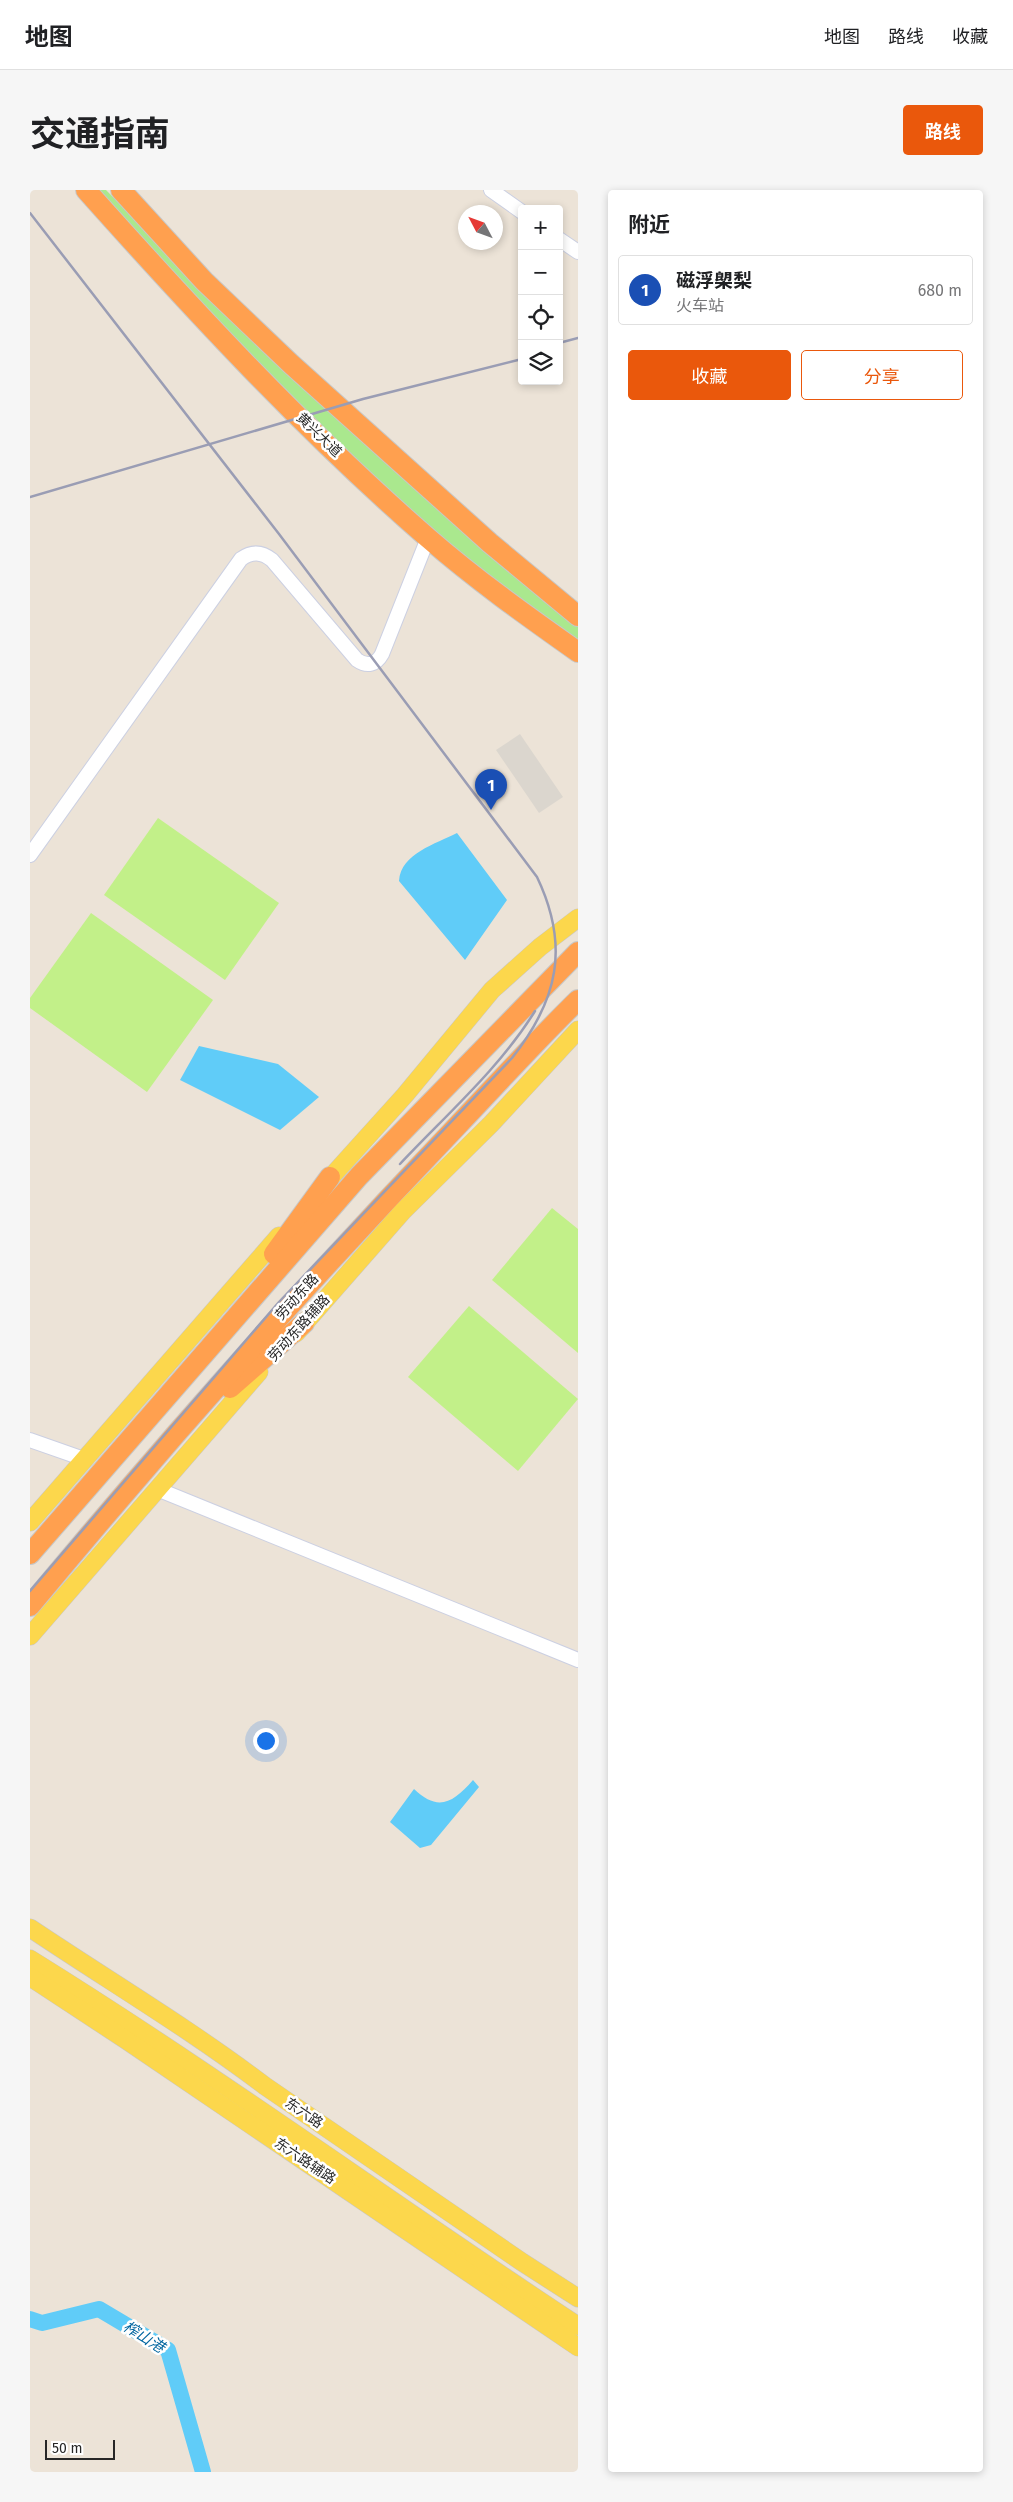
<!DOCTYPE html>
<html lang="zh">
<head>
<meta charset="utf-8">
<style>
	:root { --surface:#fff; --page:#f6f6f6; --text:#202124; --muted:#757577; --line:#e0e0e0; --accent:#ea580c }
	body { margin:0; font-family:"Fira Sans","Noto Sans SC",sans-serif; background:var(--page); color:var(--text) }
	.controls { position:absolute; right:15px; top:15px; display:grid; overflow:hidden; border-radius:5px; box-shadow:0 2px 8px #0003 }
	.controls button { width:45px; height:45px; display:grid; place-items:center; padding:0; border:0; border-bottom:1px solid var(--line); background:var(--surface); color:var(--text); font:25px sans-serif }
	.compass { position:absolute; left:428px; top:15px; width:45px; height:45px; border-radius:50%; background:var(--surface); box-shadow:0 2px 8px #0003; rotate:311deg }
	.scale { position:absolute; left:15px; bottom:12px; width:70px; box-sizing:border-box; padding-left:5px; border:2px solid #272727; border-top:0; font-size:14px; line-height:18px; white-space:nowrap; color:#272727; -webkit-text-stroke:4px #fff; paint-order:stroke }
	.you { position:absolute; left:235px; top:1550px; width:18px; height:18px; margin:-12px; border:4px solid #fff; border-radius:50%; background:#1a73e8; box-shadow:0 0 0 8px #1a73e833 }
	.badge { display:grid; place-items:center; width:32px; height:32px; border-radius:50%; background:var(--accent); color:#fff; font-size:16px; font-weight:700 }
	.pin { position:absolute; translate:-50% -41px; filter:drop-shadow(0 1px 2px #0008) }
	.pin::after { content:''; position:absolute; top:26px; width:18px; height:15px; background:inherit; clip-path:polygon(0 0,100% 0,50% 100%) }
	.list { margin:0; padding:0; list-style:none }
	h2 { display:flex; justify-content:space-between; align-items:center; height:65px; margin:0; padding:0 20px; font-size:21px }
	h2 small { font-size:16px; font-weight:400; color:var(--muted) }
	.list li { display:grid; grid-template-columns:32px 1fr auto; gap:15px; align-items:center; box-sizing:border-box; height:70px; margin:0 10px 10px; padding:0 10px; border:1px solid var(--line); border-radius:5px }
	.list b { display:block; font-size:19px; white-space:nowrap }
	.list p { margin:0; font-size:16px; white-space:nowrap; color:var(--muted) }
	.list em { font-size:16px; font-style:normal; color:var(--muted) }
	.actions { display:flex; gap:10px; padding:15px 20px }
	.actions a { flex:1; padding:11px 0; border:1px solid var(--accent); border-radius:5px; text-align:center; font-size:18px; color:var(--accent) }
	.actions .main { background:var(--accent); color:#fff }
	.icon { flex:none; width:28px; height:28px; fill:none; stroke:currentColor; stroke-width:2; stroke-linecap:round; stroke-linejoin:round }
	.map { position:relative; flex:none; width:548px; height:2282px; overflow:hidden; border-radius:5px }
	header { display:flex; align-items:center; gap:30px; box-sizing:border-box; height:70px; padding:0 25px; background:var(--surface); border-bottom:1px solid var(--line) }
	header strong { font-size:24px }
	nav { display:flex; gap:28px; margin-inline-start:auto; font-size:18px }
	.intro { display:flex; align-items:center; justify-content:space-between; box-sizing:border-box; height:120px; padding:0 30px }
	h1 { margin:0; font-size:35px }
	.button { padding:12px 22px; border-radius:5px; background:var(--accent); color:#fff; font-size:18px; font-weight:700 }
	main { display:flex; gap:30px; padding:0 30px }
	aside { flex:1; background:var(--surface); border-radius:5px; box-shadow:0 2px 8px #0003 }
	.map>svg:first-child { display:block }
</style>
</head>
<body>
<header>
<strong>地图</strong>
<nav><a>地图</a><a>路线</a><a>收藏</a></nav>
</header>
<div class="intro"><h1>交通指南</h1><a class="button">路线</a></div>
<main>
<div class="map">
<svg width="548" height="2282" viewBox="0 0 548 2282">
	<rect width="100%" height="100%" fill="#ece3d7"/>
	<polygon fill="#aae88e" points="69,0 76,0 196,122 548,436 548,454 419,355 340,284 212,160"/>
	<g fill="#c2f089">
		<polygon points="128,628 249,713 195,790 74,705"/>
		<polygon points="61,723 183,810 117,902 0,818 0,808"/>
		<polygon points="522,1018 548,1039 548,1163 462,1090"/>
		<polygon points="439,1116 548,1209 488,1281 378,1187"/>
	</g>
	<polygon fill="#dbd6ce" points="490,544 533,607 509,623 466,560"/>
	<g fill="#60ccf8">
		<path d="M427,643l50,67 -42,60 -66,-79c2,-28 37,-37 58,-48z"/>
		<polygon points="169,856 248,874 289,907 250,940 150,890"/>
		<path d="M443,1590l6,7 -48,58 -11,3 -30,-26 24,-33c24,23 39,14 59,-9z"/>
	</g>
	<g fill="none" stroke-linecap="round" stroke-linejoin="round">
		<polyline stroke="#60ccf8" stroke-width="16" points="0,2129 12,2133 69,2119 138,2160 173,2282"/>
		<g stroke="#ccd0e2" stroke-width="16">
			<g id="minor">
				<polyline points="461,0 492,22"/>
				<polyline points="529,49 548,62"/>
				<path d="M0,665l211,-296c11,-8 21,-7 31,1l85,100c10,7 19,5 25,-6l46,-116"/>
				<polyline points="0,1250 54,1269"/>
				<polyline points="127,1299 548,1470"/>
			</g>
		</g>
		<g stroke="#c7c7c7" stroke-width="19">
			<g id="major">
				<polyline points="292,997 375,905 462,800 510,757 548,728"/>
				<polyline points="266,1143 373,1021 461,934 548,840"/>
				<polyline points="0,1332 249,1046"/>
				<polyline points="0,1446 229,1182"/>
				<path d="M0,1738c79,53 160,101 235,158l257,176 56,36"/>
				<path d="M0,1769c187,116 364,246 548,367"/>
				<polyline points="0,1787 96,1850 548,2157"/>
			</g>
		</g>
		<g stroke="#c7c7c7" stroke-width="22">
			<g id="highway">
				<path d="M56,0c108,121 219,241 342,348 47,41 99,78 150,114"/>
				<polyline points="91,0 174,91 261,174 460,353 548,426"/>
				<polyline points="244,1064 300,987"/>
				<polyline points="200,1198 274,1133"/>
				<polyline points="0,1364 329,986 548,762"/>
				<path d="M0,1416c137,-166 280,-326 429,-482 39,-41 78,-84 119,-124"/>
			</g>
		</g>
		<use href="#minor" stroke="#fff" stroke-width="14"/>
		<use href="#major" stroke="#fcd74c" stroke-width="18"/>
		<use href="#highway" stroke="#ffa04f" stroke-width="20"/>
		<g stroke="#9a9db4" stroke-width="2.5">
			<path d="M0,23l249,321 258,343c33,69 21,123 -25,181l-233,244 -249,289"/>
			<polyline points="529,153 548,148"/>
			<polyline points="0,307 333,209 492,169"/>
			<path d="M370,974c46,-49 100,-96 135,-153"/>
		</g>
	</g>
	<g text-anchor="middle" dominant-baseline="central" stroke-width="5" stroke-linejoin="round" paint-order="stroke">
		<g font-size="14" fill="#272727" stroke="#fff">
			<text transform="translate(289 245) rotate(44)">黄兴大道</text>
			<text transform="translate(267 1107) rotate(-48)">劳动东路</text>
			<text transform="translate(269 1138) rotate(-48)">劳动东路辅路</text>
			<text transform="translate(274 1923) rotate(34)">东六路</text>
			<text transform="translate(275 1971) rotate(34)">东六路辅路</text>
		</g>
		<g font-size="15" font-style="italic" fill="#0266a0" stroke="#fff">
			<text transform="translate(114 2147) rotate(32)">榨山港</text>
		</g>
	</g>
</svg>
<div class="controls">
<button>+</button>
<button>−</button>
<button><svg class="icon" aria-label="locate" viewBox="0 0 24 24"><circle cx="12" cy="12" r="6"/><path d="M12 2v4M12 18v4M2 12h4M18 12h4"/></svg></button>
<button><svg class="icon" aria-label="layers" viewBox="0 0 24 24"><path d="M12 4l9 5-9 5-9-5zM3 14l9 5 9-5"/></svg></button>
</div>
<svg class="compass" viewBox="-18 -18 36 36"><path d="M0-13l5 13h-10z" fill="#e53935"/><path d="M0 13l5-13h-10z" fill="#757577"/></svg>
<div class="scale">50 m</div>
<div class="you"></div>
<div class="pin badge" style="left:461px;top:620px;background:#1a4fb4">1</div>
</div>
<aside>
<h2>附近<small></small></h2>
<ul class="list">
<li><span class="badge" style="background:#1a4fb4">1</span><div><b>磁浮㮾梨</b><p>火车站</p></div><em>680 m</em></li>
</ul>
<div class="actions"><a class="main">收藏</a><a>分享</a></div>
</aside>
</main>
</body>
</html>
